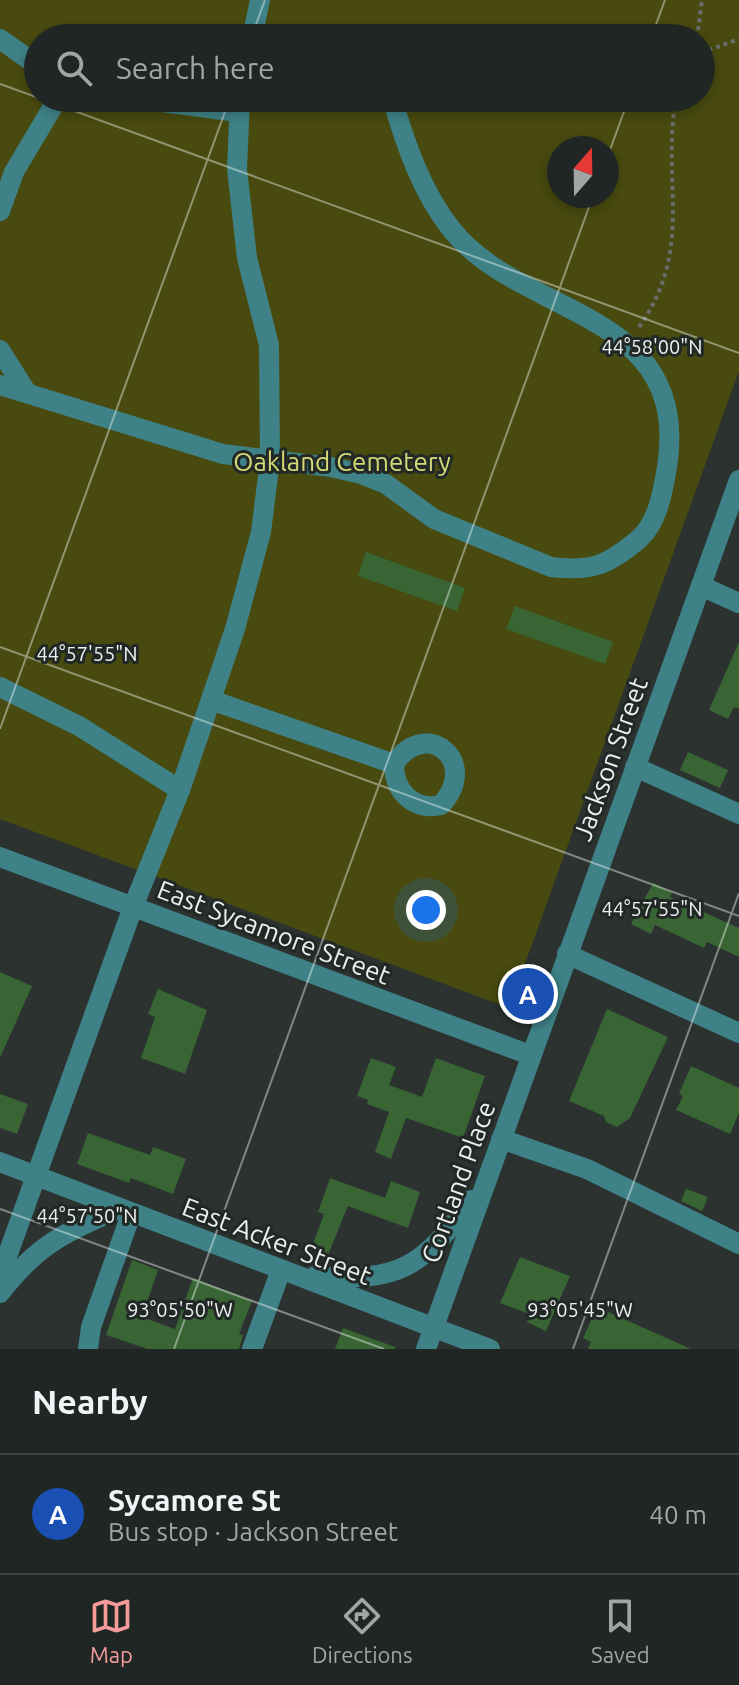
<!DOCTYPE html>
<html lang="en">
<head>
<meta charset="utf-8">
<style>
	:root { --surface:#202624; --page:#282e2c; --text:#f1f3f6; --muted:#a2a5a6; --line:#3d4341; --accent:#f59b9a }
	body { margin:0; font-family:Ubuntu,sans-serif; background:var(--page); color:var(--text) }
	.compass { position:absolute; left:547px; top:136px; width:72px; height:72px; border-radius:50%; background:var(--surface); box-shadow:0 4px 12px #0003; rotate:20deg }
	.you { position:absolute; left:426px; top:910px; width:28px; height:28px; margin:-20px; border:6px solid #fff; border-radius:50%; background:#1a73e8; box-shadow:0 0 0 12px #1a73e833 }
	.badge { display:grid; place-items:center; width:52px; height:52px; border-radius:50%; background:var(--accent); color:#fff; font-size:26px; font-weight:700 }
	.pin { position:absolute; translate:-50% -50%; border:4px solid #fff; box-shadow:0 2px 8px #0006 }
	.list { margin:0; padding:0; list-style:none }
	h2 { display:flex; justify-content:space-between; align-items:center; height:104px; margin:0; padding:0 32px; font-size:34px }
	h2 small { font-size:26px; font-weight:400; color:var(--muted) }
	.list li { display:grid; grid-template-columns:52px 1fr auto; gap:24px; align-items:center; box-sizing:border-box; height:120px; padding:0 32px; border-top:2px solid var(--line) }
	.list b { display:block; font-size:30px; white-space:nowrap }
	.list p { margin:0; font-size:26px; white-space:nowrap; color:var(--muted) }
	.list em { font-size:26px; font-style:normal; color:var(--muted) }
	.icon { flex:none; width:44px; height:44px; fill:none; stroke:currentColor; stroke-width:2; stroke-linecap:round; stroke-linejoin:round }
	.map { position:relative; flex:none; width:739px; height:1349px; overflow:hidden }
	.search { position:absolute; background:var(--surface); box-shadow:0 4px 12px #0003; left:24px; right:24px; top:24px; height:88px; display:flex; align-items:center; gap:20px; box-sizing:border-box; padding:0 28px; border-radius:44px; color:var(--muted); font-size:30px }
	.sheet { height:224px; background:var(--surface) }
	nav { display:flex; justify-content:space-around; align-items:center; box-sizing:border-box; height:112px; border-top:2px solid var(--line); background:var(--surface); font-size:22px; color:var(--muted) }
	nav a { display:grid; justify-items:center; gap:4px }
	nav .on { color:var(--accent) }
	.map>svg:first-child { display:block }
</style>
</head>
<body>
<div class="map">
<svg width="739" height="1349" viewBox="0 0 739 1349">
	<rect width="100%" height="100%" fill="#2b3230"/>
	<path fill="#484a0f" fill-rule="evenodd" d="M0,0h739v371l-230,637 -509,-189zM38,38h663v60h-663zM559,148h48v48h-48z"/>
	<g fill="#386533">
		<polygon points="366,552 465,588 457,611 358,576"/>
		<polygon points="515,606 613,642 605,664 506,629"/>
		<polygon points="739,642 739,709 734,707 728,719 709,710"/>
		<polygon points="688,752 728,770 720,788 680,770"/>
		<polygon points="653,883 672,893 670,897 739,928 739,957 707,942 704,948 655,925 651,934 631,924"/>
		<polygon points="0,972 32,986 0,1058"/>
		<polygon points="158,989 207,1010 185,1074 141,1058 155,1017 148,1014"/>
		<polygon points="607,1009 668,1037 630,1118 617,1127 606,1122 604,1116 569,1101"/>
		<polygon points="371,1058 396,1067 389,1085 422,1097 436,1058 485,1076 463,1138 406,1118 391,1159 375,1152 389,1112 367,1104 368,1100 357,1096"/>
		<polygon points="691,1066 739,1088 739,1113 730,1134 676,1110 683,1096 679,1094"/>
		<polygon points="0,1094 28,1104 17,1134 0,1128"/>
		<polygon points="88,1133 150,1155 153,1147 186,1159 173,1194 131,1178 129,1183 77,1164"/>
		<polygon points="330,1178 385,1198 391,1181 420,1192 408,1228 348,1206 328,1255 311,1249 324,1214 318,1212"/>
		<polygon points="686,1189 708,1197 702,1211 681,1201"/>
		<polygon points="520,1257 570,1276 546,1331 527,1322 530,1314 500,1303"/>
		<polygon points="132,1260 158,1270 142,1317 175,1329 193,1278 252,1301 239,1334 243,1335 239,1349 148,1349 106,1335"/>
		<polygon points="597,1307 691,1349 588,1349 591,1342 583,1338"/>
		<polygon points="343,1328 395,1347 395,1349 335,1349"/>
	</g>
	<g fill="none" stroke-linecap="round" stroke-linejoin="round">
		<g stroke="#676e6c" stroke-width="4" stroke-dasharray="4 4" stroke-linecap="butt">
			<polyline points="697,38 702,0"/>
			<polyline points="701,53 739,39"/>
			<polyline points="432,98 473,104 553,98"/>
			<path d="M639,327c56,-79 22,-144 37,-229"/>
		</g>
		<g stroke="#3e8287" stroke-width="20">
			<polyline points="252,38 260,0"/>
			<polyline points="0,39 38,66"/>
			<polyline points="132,98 238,112"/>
			<polyline points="0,211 14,172 58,98"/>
			<polyline points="0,350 27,393"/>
			<path d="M0,385l223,69 108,13 30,7 25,10 48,35 117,48c41,5 57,-2 88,-28 19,-17 24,-48 28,-72 25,-158 -145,-149 -215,-237 -30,-37 -47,-87 -60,-132"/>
			<polyline points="701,586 739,603"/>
			<polyline points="0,687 79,726 180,790"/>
			<path d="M211,700l183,64c0,28 20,47 47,41 40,-43 -15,-89 -47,-41"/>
			<polyline points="635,767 739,814"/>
			<polyline points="0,857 530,1055"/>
			<polyline points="567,954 739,1033"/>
			<polyline points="501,1139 587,1169 739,1244"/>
			<polyline points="0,1162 490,1349"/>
			<polyline points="0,1276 133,907 180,790 235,629 261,532 270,460 269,345 247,258 237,169 240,98"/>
			<path d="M315,1276c85,6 107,-8 156,-76"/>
			<path d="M0,1293c38,-49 63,-59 118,-84"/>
			<polyline points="88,1349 91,1327 131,1214"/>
			<polyline points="252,1349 281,1270"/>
			<polyline points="426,1349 739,480"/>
		</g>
	</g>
	<path fill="none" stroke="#ebf0ee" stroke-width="2" stroke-opacity="0.45" d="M251,38l14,-38M651,38l14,-38M0,84l739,269M607,158l22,-60M0,647l739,269M0,729l230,-631M0,1209l384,140M174,1349l419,-1153M573,1349l166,-456"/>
	<g text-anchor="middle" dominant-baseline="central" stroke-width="6" stroke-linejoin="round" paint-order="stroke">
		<g font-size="26" fill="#d3d976" stroke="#212826">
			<text x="342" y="461">Oakland Cemetery</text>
		</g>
		<g font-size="26" fill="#ebf0ee" stroke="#212826">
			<text transform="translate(610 759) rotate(-70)">Jackson Street</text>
			<text transform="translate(274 932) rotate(21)">East Sycamore Street</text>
			<text transform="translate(458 1182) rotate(-70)">Cortland Place</text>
			<text transform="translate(277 1241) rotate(21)">East Acker Street</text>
		</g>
	</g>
	<g font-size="20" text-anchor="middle" fill="#ebf0ee" stroke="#212826" stroke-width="6" stroke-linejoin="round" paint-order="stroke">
		<text x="652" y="354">44°58'00"N</text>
		<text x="87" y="661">44°57'55"N</text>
		<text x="652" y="916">44°57'55"N</text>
		<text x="87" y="1223">44°57'50"N</text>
		<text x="180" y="1317">93°05'50"W</text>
		<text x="580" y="1317">93°05'45"W</text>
	</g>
</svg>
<svg class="compass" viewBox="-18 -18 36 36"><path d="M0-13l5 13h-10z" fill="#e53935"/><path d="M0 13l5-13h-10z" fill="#a2a5a6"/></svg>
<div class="you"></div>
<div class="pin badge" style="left:528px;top:994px;background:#1a4fb4">A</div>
<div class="search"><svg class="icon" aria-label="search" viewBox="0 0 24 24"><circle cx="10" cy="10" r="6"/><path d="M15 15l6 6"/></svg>Search here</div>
</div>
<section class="sheet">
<h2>Nearby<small></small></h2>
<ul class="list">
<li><span class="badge" style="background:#1a4fb4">A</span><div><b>Sycamore St</b><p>Bus stop · Jackson Street</p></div><em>40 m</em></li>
</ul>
</section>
<nav>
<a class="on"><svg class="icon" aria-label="map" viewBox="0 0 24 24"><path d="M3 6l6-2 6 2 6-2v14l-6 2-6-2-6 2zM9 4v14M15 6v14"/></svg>Map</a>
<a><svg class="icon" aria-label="directions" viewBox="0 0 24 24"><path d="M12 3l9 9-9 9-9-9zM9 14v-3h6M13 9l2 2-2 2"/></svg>Directions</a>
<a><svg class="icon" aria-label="saved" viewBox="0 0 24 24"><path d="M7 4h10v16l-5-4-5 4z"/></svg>Saved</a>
</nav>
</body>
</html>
